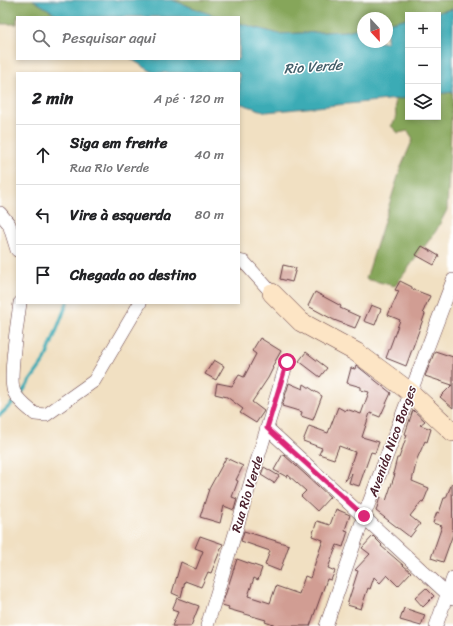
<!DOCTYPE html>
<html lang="pt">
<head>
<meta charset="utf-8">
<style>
	:root { --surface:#fff; --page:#f6f6f6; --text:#202124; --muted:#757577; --line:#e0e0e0 }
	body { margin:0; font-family:Sriracha,sans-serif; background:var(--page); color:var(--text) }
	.controls { position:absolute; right:12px; top:12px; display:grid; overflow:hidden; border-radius:0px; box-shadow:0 2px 6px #0003 }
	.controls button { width:36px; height:36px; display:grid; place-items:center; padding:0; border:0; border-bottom:1px solid var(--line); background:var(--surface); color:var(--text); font:20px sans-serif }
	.compass { position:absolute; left:357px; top:12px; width:36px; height:36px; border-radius:50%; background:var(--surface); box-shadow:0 2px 6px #0003; rotate:158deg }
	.stop { position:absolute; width:12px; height:12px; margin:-9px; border:3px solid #db2777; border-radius:50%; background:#fff }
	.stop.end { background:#db2777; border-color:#fff; box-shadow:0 1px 4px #0008 }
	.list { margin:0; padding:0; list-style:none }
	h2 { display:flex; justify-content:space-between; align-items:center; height:52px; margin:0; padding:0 16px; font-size:17px }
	h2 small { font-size:13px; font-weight:400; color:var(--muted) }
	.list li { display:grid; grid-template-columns:26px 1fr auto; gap:12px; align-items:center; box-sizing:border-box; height:60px; padding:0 16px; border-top:1px solid var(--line) }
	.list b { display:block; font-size:15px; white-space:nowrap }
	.list p { margin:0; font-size:13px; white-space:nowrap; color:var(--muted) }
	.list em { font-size:13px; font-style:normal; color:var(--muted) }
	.icon { flex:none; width:22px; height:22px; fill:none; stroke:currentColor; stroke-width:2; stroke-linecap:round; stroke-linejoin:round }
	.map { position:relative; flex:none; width:453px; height:626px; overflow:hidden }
	.search { position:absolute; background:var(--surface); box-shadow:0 2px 6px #0003; left:16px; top:16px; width:224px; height:44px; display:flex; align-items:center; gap:10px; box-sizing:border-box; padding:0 14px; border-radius:0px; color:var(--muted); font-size:15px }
	.panel { position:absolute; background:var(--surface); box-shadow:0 2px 6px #0003; left:16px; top:72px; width:224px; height:232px; border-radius:0px }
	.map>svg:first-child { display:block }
</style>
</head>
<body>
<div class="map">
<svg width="453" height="626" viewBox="0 0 453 626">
	<rect width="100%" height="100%" fill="#fff"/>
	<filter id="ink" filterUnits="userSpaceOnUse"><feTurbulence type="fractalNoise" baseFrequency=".025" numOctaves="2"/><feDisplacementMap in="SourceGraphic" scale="8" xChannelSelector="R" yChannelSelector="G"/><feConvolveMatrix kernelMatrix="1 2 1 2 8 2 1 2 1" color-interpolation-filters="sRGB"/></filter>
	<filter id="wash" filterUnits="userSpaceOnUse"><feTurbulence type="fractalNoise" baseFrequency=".012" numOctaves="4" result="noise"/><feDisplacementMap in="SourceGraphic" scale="16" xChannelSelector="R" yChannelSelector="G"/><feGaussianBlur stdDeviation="0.9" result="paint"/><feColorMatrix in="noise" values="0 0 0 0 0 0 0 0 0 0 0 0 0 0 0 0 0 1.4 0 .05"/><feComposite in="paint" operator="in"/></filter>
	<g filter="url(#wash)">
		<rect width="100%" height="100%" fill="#f1e0c2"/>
		<g fill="#86a65a" stroke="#686242">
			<polygon points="0,0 33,0 61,17 17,17 17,24 0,24"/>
			<polygon points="172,0 453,0 453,9 424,15 408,15 408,18 387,23 387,18 363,18 363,27 347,31 279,34 239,23 239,17 218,17"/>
			<polygon points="453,92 447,210 436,231 395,286 366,279 401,167 413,139 408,131 398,133 391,126 396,119 395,99 408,98 408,117 438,117 438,94"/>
		</g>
		<g fill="#3aabb5" stroke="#426570">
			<polygon points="33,0 172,0 218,17 61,17"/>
			<polygon points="453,9 453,92 438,94 438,15 424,15"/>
			<polygon points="408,18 408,98 266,112 239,103 239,73 154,73 131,59 239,59 239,23 279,34 346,31 363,27 363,42 387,42 387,23"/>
		</g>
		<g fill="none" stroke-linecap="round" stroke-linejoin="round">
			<polyline stroke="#3aabb5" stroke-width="3.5" points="0,415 18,398 45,360 67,303"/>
		</g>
		<g id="blocks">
			<g fill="#d19d93">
				<polygon points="422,246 439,256 434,265 416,255"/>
				<polygon points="283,265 296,268 292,282 280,279"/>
				<polygon points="400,281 412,287 412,289 430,296 423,312 425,314 406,366 386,358 400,320 388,315 399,291 395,290"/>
				<polygon points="315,292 341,306 340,308 360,317 355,328 334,320 308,306"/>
				<polygon points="371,305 381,309 375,325 364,321"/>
				<polygon points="260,338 281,351 272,367 273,368 268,378 252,402 264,411 256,423 240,413 243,409 227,397 215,394 217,383 232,386 239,375 244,377 256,354 252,351"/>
				<polygon points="435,351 453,357 453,408 440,397 452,385 425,376"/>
				<polygon points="306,352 327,368 320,377 299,361"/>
				<polygon points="214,360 224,366 216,380 205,374"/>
				<polygon points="356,365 391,393 380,417 370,413 362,437 379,442 375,453 371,452 359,486 349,483 352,473 345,481 355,452 339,446 334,459 319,454 322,448 303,441 309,426 328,433 338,407 345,411 346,409 361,414 369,392 361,390 361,387 347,383 351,368 355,369"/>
				<polygon points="289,383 303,389 304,384 322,396 313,420 301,416 302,412 282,406"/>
				<polygon points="413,410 425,421 420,425 431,429 427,442 425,441 417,459 412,481 429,488 423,503 421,502 410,516 420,524 410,537 376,511 380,497 386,501 395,474 393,474 397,458 399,458 407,435 405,434"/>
				<polygon points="283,454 330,497 317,511 301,496 306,491 288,475 287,477 274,470"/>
				<polygon points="226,458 243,466 236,480 238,481 232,497 237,499 234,510 224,506 220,523 200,517 209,489"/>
				<polygon points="264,467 279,476 274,483 261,475"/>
				<polygon points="452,483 453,534 443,562 431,558 442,526 433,523 437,512 439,513 444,498 446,498"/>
				<polygon points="336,509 350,515 345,530 348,531 343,547 337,545 328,568 335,571 331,580 327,579 310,626 276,626 265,622 266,620 228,609 229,607 222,605 237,559 262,568 258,580 254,578 248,596 270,603 276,586 299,594 305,576 310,578 323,540 312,536 317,521 330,525"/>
				<polygon points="244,531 289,545 280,571 265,565 270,551 241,541"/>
				<polygon points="200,536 223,544 211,573 208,572 201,587 185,581 181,597 172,593 181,562 196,569 203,551 195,548"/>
				<polygon points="373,536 382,545 381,546 411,572 398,586 387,575 380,583 374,577 370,589 368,588 361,609 347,605 358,571 355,570 370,554 362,548"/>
				<polygon points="426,588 434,596 423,607 415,598"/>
				<polygon points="177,598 199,606 191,626 172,626 178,612 172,610"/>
				<polygon points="404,608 425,615 421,626 400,620"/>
			</g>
		</g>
	</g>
	<g filter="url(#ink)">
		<use href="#blocks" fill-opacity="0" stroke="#633c42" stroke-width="1"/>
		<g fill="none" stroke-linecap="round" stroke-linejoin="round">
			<g stroke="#633c42" stroke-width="14">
				<g id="street">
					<polyline points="0,213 9,224 17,250"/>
					<polyline points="239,261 244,262 272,293"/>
					<path d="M20,303c-2,16 -12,76 -6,89 4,9 14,16 21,22l11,1 48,-34 46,-78"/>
					<polyline points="267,428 453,599"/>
					<polyline points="207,626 287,362"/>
					<polyline points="326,626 364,516 453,280"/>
					<polyline points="436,626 453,578"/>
				</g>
			</g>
			<g stroke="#633c42" stroke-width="20">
				<polyline id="secondary" points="272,293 301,322 356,352 410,392 453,432"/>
			</g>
			<use href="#street" stroke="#fff" stroke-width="13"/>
			<use href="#secondary" stroke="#fde5c5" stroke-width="19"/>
		</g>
	</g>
	<g fill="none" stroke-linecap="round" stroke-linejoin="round" filter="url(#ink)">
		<polyline stroke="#db2777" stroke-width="5" points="287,362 267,428 364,516"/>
	</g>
	<g text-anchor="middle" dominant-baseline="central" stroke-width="3" stroke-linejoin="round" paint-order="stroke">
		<g font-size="13" fill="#4a1f2b" stroke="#fff">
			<text transform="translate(392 441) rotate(-70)">Avenida Nico Borges</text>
			<text transform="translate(247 494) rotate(-73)">Rua Rio Verde</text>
		</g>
		<g font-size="14" font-style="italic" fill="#435e69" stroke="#fff">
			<text transform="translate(313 67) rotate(-4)">Rio Verde</text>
		</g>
	</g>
</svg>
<div class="controls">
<button>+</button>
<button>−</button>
<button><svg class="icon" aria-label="layers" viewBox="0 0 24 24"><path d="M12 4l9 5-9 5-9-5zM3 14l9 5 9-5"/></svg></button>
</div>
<svg class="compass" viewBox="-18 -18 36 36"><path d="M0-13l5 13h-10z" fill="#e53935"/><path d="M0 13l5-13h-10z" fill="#757577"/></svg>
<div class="stop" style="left:287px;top:362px"></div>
<div class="stop end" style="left:364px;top:516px"></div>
<div class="search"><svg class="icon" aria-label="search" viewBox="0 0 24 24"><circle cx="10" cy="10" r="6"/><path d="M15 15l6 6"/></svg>Pesquisar aqui</div>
<section class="panel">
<h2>2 min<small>A pé · 120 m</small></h2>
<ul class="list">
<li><svg class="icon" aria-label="ahead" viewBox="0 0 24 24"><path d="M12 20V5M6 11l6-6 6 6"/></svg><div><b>Siga em frente</b><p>Rua Rio Verde</p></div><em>40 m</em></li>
<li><svg class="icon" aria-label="left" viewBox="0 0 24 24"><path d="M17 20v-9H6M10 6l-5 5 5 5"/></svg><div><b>Vire à esquerda</b></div><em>80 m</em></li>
<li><svg class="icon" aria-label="arrive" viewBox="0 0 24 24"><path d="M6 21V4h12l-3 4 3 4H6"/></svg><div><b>Chegada ao destino</b></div></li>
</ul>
</section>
</div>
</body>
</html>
